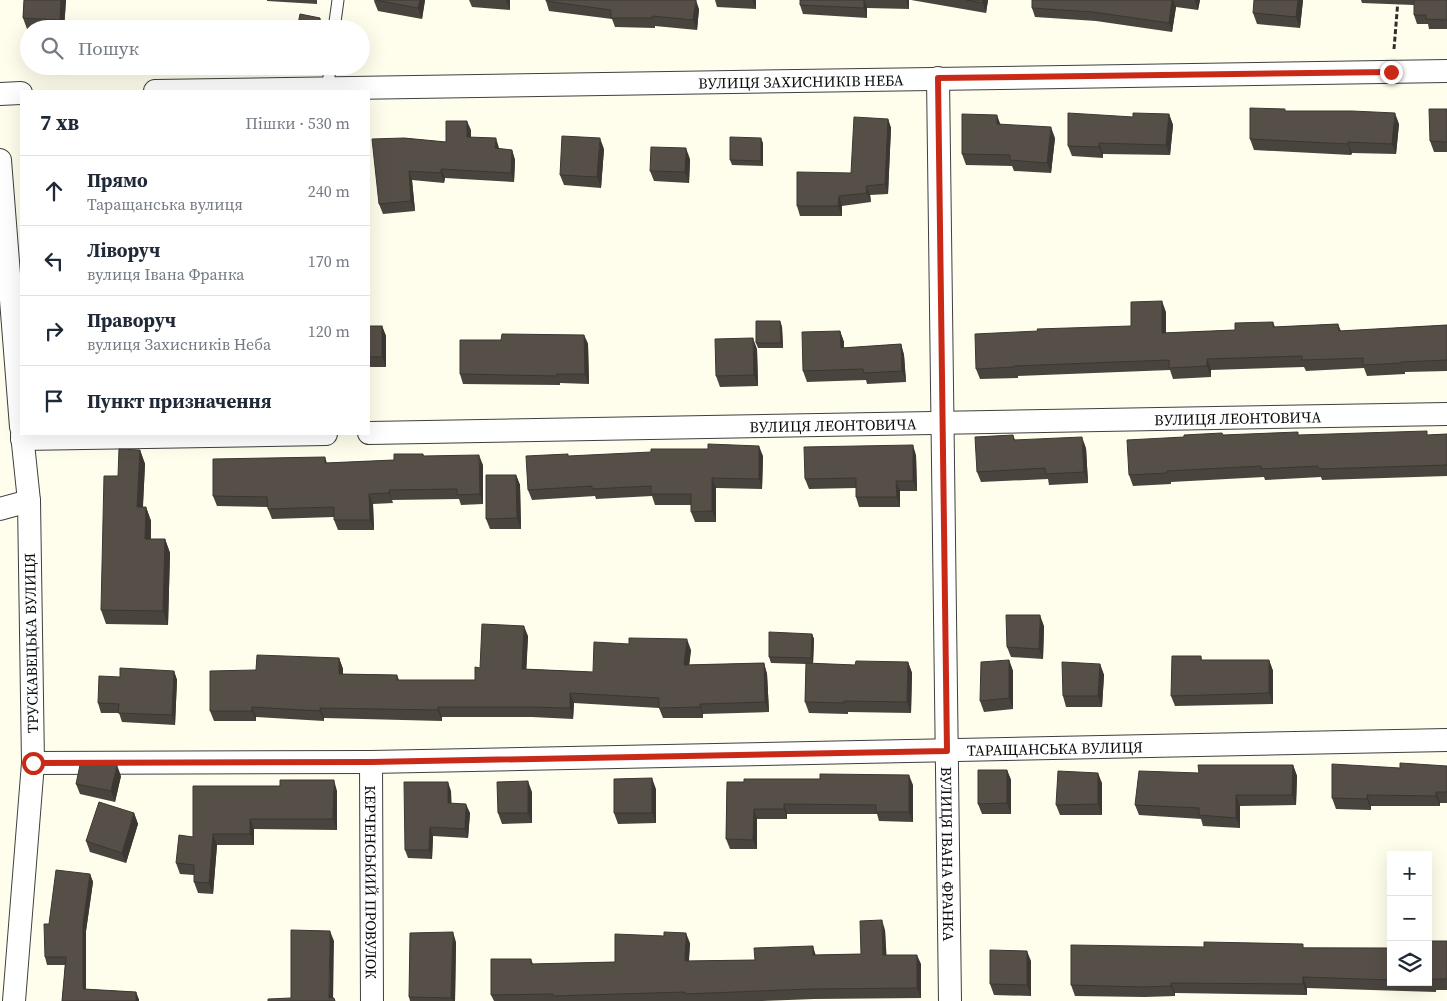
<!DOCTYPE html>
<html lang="uk">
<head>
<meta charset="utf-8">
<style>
	:root { --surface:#fff; --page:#f6f6f7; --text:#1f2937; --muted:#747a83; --line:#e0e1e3 }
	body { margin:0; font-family:"Source Serif 4",serif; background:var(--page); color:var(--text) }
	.controls { position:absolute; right:15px; bottom:15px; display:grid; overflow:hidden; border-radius:0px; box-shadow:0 5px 20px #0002 }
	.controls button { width:45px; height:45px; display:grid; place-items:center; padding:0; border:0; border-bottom:1px solid var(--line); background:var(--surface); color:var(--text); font:25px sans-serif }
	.stop { position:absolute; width:15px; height:15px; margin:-11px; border:4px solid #c92a18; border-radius:50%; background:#fff }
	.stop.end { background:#c92a18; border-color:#fff; box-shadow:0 1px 5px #0008 }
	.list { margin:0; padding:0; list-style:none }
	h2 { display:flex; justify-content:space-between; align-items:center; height:65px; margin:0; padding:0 20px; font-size:21px }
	h2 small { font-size:16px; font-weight:400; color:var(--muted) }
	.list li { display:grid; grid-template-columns:32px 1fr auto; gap:15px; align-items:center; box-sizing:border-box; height:70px; padding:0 20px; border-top:1px solid var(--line) }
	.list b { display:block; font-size:19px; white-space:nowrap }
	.list p { margin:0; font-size:16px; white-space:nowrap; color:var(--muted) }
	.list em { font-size:16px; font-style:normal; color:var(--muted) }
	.icon { flex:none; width:28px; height:28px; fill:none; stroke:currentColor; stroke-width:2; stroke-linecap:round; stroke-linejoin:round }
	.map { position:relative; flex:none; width:1447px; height:1001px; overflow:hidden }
	.search { position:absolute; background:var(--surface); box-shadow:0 5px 20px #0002; left:20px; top:20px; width:350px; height:55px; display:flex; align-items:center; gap:12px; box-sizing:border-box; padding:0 18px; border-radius:28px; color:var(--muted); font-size:19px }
	.panel { position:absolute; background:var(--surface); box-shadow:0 5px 20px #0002; left:20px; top:90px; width:350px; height:345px; border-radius:0px }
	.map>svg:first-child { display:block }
</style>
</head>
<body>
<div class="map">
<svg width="1447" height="1001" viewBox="0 0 1447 1001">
	<rect width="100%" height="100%" fill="#fffeec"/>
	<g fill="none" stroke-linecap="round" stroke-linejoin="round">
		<g stroke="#3f3f3f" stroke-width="13">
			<g id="service">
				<polyline points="334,29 338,0"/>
				<polyline points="328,88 330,66"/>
			</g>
		</g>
		<g stroke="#3f3f3f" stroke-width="24">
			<g id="minor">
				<path id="s1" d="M938,78l12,923"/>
				<path id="s2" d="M155,91l1292,-20"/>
				<polyline points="0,94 21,93"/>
				<polyline points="0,160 21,427"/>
				<path id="s3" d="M369,433l1078,-19"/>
				<polyline points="22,439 326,434"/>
				<polyline points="0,509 29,501"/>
				<path id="s4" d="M371,762l1,239"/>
				<path id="s5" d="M33,763l338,-1 1076,-22"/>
				<polyline points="14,1001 33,763 29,501 22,434"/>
			</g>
		</g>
		<polyline stroke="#2e2e2e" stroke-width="3" stroke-dasharray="5 2.5" stroke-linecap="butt" points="1394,49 1398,0"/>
		<use href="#service" stroke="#fff" stroke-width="11"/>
		<use href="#minor" stroke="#fff" stroke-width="22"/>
	</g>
	<g fill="#4a443e">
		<polygon points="24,0 66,0 64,29 27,29 23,18"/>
		<polygon points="267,0 317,0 317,4 267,1"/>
		<polygon points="425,0 422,19 378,11 374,1"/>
		<polygon points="469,0 510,0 510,10 472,7"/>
		<polygon points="715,0 756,0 756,9 717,7"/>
		<polygon points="800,0 909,0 909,9 867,8 867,18 803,14 800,5"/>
		<polygon points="911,0 988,0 986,13"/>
		<polygon points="1032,0 1200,0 1198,10 1176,7 1172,32 1096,21 1035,17 1032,8"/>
		<polygon points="1303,0 1300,28 1257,24 1253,13"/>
		<polygon points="1361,0 1447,0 1447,29 1429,29 1428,24 1417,24 1414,15 1414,5 1362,3"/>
		<polygon points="546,1 699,9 697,30 655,26 655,28 615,27 612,19 549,11"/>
		<polygon points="1447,109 1447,152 1434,152 1430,141"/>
		<polygon points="1286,111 1399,124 1396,154 1352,153 1351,155 1254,150 1250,139"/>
		<polygon points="1169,114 1173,125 1170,155 1103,154 1103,158 1072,156 1068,146 1133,117"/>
		<polygon points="888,119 891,128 888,194 870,195 871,202 842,206 842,216 800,216 797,206 851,173"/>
		<polygon points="1000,124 1055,138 1051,173 1014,171 1012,166 966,165 962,154"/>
		<polygon points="471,130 471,137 499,148 499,149 512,150 515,160 514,182 445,178 444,183 412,180 415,211 383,214 379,204 404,138 446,142"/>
		<polygon points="763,143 763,166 732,165 730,160"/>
		<polygon points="604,149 601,188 564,185 560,175"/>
		<polygon points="690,159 689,183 654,181 650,171"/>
		<polygon points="1166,312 1166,333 1235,330 1273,322 1275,327 1338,324 1341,331 1447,325 1447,371 1405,372 1405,374 1367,376 1364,368 1306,371 1304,367 1211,370 1211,377 1173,379 1170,370 1018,376 1018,378 980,379 976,369 1131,326"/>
		<polygon points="780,321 782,327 783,348 758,348 756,343"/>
		<polygon points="369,326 382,326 386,336 386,367 369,367"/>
		<polygon points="840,331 844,342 844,348 901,344 904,355 906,382 867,384 866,380 807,382 803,371"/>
		<polygon points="584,335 588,344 589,384 560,383 560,385 463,384 460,374 501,340"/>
		<polygon points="757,349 758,386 720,387 716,376"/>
		<polygon points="1447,434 1447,476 1322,480 1321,477 1265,480 1264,477 1171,482 1171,484 1133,486 1129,475 1184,437 1223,435 1428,435"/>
		<polygon points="1013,435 1015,440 1086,448 1088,483 1049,485 1048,479 981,482 977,472"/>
		<polygon points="140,450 145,464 143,507 146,507 151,521 151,539 165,539 170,553 168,625 106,624 101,610 118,476"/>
		<polygon points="423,454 424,456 483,465 483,504 461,505 459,499 392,500 393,503 373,504 374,530 338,530 334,520 334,517 272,519 268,509 268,507 217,506 213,496 325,457 327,463 394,460"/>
		<polygon points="916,455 917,491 900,491 900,507 859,507 856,497 856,488 809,489 805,479"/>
		<polygon points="568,456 763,456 762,489 716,488 716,522 695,522 691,512 691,505 655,505 652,496 596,499 595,496 532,500 528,490"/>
		<polygon points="516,475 520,485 521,529 490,529 486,519"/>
		<polygon points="1044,626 1043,659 1011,657 1007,647"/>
		<polygon points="812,634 814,639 813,664 855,665 908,662 912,673 911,713 848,712 848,714 809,713 805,702 806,664 771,663 769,657"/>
		<polygon points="528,636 526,669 593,672 691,650 689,665 764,663 767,674 769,712 703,714 703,718 663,718 659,708 574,703 573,719 532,717 442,717 442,721 324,718 324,721 256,717 256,721 214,721 210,711 256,670 339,658 343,669 343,674 397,675 399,680 475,680 480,668"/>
		<polygon points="1201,656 1202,660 1269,660 1273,671 1273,704 1175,706 1171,696"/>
		<polygon points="1009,660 1013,671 1013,709 984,712 980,701"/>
		<polygon points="1100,664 1104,675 1102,707 1066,707 1063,696"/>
		<polygon points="174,671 177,680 175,725 122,722 119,713 101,713 98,703 120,677"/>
		<polygon points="1293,765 1297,776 1296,805 1240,806 1240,828 1203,826 1201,819 1139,815 1135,805 1199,773"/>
		<polygon points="1447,766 1447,803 1440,803 1440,806 1371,806 1371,810 1336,809 1332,798 1400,768"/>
		<polygon points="1007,770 1011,780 1011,814 982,814 978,804"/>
		<polygon points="121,776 115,802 80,794 76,784"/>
		<polygon points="727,782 913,785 913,822 879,821 877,814 787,814 787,819 757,819 757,849 730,849 726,839"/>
		<polygon points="1102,783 1102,815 1060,815 1056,805"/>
		<polygon points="656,789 656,823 618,824 614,813"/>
		<polygon points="337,791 337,830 254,829 254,845 217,845 213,894 198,893 194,882 194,875 180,874 176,863 193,837"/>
		<polygon points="451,791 451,803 470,813 468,838 433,836 432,859 408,858 405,850"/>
		<polygon points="532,792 532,823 502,824 498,813"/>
		<polygon points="134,813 138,824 126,863 90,852 86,841"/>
		<polygon points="90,874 93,882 86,931 86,989 136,992 139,1000 62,1001 65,965 47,965 45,957 49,924"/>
		<polygon points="885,930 886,955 921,964 921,998 814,999 761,1001 494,1001 491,995 531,959 533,964 615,962 690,943 689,961 755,960 816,955 861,954"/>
		<polygon points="1428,941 1447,941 1447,990 1436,990 1436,992 1307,988 1307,995 1175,993 1175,996 1145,997 1075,996 1071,985 1204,947 1391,948 1391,982 1428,982"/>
		<polygon points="456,942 455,1001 410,1001 409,997"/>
		<polygon points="1031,961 1031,996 994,995 990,984"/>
	</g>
	<g fill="#3c3732">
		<polygon points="61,0 66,0 64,29 63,29 60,20"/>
		<polygon points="420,0 425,0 422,19 418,8"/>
		<polygon points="506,0 510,0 510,10"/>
		<polygon points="696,0 699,9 697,30 693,20"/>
		<polygon points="752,0 756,0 756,9"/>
		<polygon points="864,0 867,8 867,18 864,8"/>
		<polygon points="906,0 909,0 909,9"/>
		<polygon points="983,0 988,0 986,13 983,3"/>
		<polygon points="1172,0 1173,0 1176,7 1172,32 1169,23"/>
		<polygon points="1195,0 1200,0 1198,10 1195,1"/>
		<polygon points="1298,0 1303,0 1300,28 1296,17"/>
		<polygon points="320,18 322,23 321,29 318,29"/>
		<polygon points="1395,113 1399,124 1396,154 1392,144"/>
		<polygon points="1169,114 1173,125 1170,155 1166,145"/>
		<polygon points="997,115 1001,126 997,124"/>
		<polygon points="888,119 891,128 888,194 885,184"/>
		<polygon points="467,121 471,130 471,147 467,137"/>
		<polygon points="1051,127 1055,138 1051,173 1047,163"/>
		<polygon points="496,138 499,148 498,158 495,148"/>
		<polygon points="600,138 604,149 601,188 597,177"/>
		<polygon points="761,138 763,143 763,166 761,161"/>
		<polygon points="1348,142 1352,153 1351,155 1348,144"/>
		<polygon points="1099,143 1103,154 1103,158 1099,147"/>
		<polygon points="686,148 690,159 689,183 685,172"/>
		<polygon points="512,150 515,160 514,182 511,173"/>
		<polygon points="441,169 445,178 444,183 441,173"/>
		<polygon points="409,171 412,180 415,211 411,201"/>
		<polygon points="866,186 870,195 871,202 867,193"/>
		<polygon points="839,196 842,206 842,216 838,206"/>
		<polygon points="1162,301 1166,312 1166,344 1162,333"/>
		<polygon points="780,321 782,327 783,348 781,343"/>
		<polygon points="382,326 386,336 386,367 382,357"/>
		<polygon points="840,331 844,342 844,359 841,348"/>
		<polygon points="584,335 588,344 589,384 585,374"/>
		<polygon points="753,338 757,349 758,386 754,375"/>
		<polygon points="901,344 904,355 906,382 902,371"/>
		<polygon points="1207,359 1211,370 1211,377 1207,366"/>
		<polygon points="1082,437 1086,448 1088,483 1084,472"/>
		<polygon points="913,445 916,455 917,491 913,481"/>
		<polygon points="759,446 763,456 762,489 759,479"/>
		<polygon points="140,450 145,464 142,521 137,507"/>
		<polygon points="479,455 483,465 483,504 480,494"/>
		<polygon points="516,475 520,485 521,529 517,518"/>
		<polygon points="712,478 716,488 716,522 712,511"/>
		<polygon points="896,481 900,491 900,507 897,497"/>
		<polygon points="389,490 392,500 393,503 389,493"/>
		<polygon points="369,494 373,504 374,530 370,520"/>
		<polygon points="146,507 151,521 150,553 145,539"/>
		<polygon points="165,539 170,553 168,625 163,611"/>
		<polygon points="1040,615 1044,626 1043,659 1039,649"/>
		<polygon points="524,626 528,636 526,679 522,669"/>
		<polygon points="812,634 814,639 813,664 811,658"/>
		<polygon points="687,639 691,650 688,675 684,665"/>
		<polygon points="339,658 343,669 343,684 339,674"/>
		<polygon points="1009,660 1013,671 1013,709 1009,698"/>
		<polygon points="1269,660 1273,671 1273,704 1269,693"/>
		<polygon points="908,662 912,673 911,713 907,702"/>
		<polygon points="764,663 767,674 769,712 765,702"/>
		<polygon points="1100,664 1104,675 1102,707 1098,696"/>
		<polygon points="174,671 177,680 175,725 172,715"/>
		<polygon points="570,693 574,703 573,719 570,708"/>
		<polygon points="700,704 703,714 703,718 700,707"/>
		<polygon points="252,707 256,717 256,721 252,711"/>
		<polygon points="438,707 442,717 442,721 438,710"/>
		<polygon points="320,708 324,718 324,721 320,711"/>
		<polygon points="117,765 121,776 115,802 111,791"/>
		<polygon points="1293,765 1297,776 1296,805 1292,795"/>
		<polygon points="1007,770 1011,780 1011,814 1007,803"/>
		<polygon points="1098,773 1102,783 1102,815 1098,804"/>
		<polygon points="909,775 913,785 913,822 909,812"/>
		<polygon points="652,778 656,789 656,823 652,813"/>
		<polygon points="334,780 337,791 337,830 333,819"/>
		<polygon points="528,781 532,792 532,823 528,813"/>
		<polygon points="448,782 451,791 452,812 448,803"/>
		<polygon points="1436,792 1440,803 1440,806 1436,796"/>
		<polygon points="1236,795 1240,806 1240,828 1236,818"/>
		<polygon points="1367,795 1371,806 1371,810 1367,799"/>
		<polygon points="466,804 470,813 468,838 465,829"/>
		<polygon points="784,804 787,814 787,819 784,809"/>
		<polygon points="754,809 757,819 757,849 753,840"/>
		<polygon points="134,813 138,824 126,863 122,853"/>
		<polygon points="250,819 254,829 254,845 250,834"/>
		<polygon points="430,827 433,836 432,859 429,850"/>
		<polygon points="213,834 217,845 213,894 209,883"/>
		<polygon points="90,874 93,882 86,931 86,996 83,989 83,924"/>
		<polygon points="882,920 885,930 887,964 883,955"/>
		<polygon points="330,931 334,941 333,1001 329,998"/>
		<polygon points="453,932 456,942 455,1001 453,1001 451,998"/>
		<polygon points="686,933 690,943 688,971 685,961"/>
		<polygon points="813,946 816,956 813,955"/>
		<polygon points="1027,951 1031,961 1031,996 1027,985"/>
		<polygon points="917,955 921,964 921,998 917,988"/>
		<polygon points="1303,977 1307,988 1307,995 1303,984"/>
		<polygon points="1171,983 1175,993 1175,996 1171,986"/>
		<polygon points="136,992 139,1000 139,1001 136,1001"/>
	</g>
	<g fill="#564f48" stroke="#3c3732">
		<polygon points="24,0 61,0 60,20 23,18"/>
		<polygon points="374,0 420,0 418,8"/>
		<polygon points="546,0 696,0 693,20 652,16 652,18 611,18 611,10 546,1"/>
		<polygon points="800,0 864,0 864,8 800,5"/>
		<polygon points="966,0 983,0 983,3"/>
		<polygon points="1032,0 1172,0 1169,23 1093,12 1032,8"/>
		<polygon points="1254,0 1298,0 1296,17 1253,13"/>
		<polygon points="1414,0 1447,0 1447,20 1426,19 1426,15 1414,15"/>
		<polygon points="300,14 320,18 318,29 297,29"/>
		<polygon points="1250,108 1285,109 1285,111 1352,111 1395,113 1392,144 1348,142 1348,144 1250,139"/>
		<polygon points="1429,109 1447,109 1447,142 1430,141"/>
		<polygon points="1068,113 1133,117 1133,113 1169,114 1166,145 1099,143 1099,147 1068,146"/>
		<polygon points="962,114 997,115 997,124 1051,127 1047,163 1010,160 1010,155 962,154"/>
		<polygon points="854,117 888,119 885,184 866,186 867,193 839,196 838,206 797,206 797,172 851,173"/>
		<polygon points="446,121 467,121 467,137 496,138 495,148 512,150 511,173 441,169 441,173 409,171 411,201 379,204 372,139 404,138 446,142"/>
		<polygon points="562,136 600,138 597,177 560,175"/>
		<polygon points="730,137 761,138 761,161 730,160"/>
		<polygon points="651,147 686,148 685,172 650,171"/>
		<polygon points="1162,301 1162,333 1235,330 1235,323 1273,322 1273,327 1338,324 1339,331 1447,325 1447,360 1401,362 1401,363 1363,365 1363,358 1302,360 1302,356 1207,359 1207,366 1169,368 1169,360 1014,366 1014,367 976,369 975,334 1038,331 1037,329 1131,326 1131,302"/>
		<polygon points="756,321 780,321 781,343 756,343"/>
		<rect x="369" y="326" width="13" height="31"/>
		<polygon points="840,331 841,348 901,344 902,371 864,373 863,369 803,371 802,332"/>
		<polygon points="502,334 584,335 585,374 557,374 557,376 460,374 460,340 501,340"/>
		<polygon points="753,338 754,375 716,376 715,339"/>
		<polygon points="1427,431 1427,435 1447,434 1447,465 1318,469 1318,466 1261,469 1261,466 1167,471 1167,473 1129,475 1127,440 1184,437 1184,435 1222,433 1223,435 1298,432 1298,435"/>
		<polygon points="1013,435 1014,440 1082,437 1084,472 1046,474 1045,468 977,472 975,437"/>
		<polygon points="708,444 759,446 759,479 712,478 712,511 691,512 691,494 651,494 651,486 592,489 592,486 528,490 526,456 568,454 568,456 651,452 651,449 708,449"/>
		<polygon points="913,445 913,481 896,481 897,497 856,497 856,478 805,479 804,447"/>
		<polygon points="119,449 140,450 137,507 146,507 145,539 165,539 163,611 101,610 104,476 118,476"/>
		<polygon points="394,454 423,454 423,456 479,455 480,494 457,495 457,489 389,490 389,493 369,494 370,520 334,520 334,507 268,509 267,497 213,496 213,459 325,457 325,463 394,460"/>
		<polygon points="486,475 516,475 517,518 486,519"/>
		<polygon points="1006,615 1040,615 1039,649 1007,647"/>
		<polygon points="482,624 524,626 522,669 593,672 594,642 629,644 629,638 687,639 684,665 764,663 765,702 700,704 700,707 659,708 659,698 570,693 570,708 528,707 438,707 438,710 320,708 320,711 252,707 252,711 210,711 210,671 256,670 257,655 339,658 339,674 397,675 397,680 475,680 475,667 480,668"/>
		<polygon points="769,632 812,634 811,658 769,657"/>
		<polygon points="1172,656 1201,656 1201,660 1269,660 1269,693 1171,696"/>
		<polygon points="1009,660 1009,698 980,701 981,662"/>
		<polygon points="856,661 908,662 907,702 844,701 844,703 805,702 806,663 855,665"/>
		<polygon points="1062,662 1100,664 1098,696 1063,696"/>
		<polygon points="120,668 174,671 172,715 118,713 119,704 98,703 99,676 120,677"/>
		<polygon points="1400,763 1447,766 1447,792 1436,792 1436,796 1367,795 1367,799 1332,798 1332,764 1400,768"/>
		<polygon points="80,765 117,765 111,791 76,784"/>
		<polygon points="1198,765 1293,765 1292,795 1236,795 1236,818 1199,815 1199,808 1135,805 1139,771 1199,773"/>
		<polygon points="978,770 1007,770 1007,803 978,804"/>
		<polygon points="1058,771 1098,773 1098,804 1056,805"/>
		<polygon points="820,774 909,775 909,812 876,812 876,805 784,804 784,809 754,809 753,840 726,839 727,782 744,782 744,779 820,779"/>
		<polygon points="652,778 652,813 614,813 614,779"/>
		<polygon points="280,780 334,780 333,819 250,819 250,834 213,834 209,883 194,882 194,865 176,863 179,835 193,837 193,786 280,786"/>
		<polygon points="528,781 528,813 498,813 497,782"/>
		<polygon points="404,782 448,782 448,803 466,804 465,829 430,827 429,850 405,850"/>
		<polygon points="99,802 134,813 122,853 86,841"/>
		<polygon points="56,870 90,874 83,924 83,989 136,992 136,1001 62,1001 66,957 45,957 44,924 49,924"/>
		<polygon points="882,920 883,955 917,955 917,988 810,989 685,994 685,992 553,996 553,994 491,995 491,959 531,959 531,964 615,962 615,934 664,936 664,932 686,933 685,961 755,960 754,948 813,946 813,955 861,954 860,921"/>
		<polygon points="291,930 330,931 329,998 334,998 335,1001 268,1001 268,999 291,998"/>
		<polygon points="453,932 451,998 409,997 410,933"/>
		<polygon points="1428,941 1447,941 1447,979 1433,979 1432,981 1428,981"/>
		<polygon points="1204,942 1303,944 1303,948 1391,948 1391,980 1303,977 1303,984 1171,983 1171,986 1141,987 1071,985 1071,945 1204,947"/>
		<polygon points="990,950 1027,951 1027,985 990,984"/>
	</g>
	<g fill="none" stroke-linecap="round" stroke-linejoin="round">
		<polyline stroke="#c92a18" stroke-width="6" points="33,763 371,762 947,751 938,78 1391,72"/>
	</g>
	<g text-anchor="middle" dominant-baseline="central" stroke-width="5" stroke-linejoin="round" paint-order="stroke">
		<g font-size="15" fill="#0c0c0c" stroke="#fff">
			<text stroke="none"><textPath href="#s2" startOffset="646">ВУЛИЦЯ ЗАХИСНИКІВ НЕБА</textPath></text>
			<text stroke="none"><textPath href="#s3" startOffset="869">ВУЛИЦЯ ЛЕОНТОВИЧА</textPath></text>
			<text stroke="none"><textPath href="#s3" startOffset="464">ВУЛИЦЯ ЛЕОНТОВИЧА</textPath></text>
			<text transform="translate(31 643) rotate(-91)">ТРУСКАВЕЦЬКА ВУЛИЦЯ</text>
			<text stroke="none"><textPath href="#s5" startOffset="1022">ТАРАЩАНСЬКА ВУЛИЦЯ</textPath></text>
			<text stroke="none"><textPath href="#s1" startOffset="776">ВУЛИЦЯ ІВАНА ФРАНКА</textPath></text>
			<text stroke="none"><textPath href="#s4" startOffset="120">КЕРЧЕНСЬКИЙ ПРОВУЛОК</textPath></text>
		</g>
	</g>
</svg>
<div class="controls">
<button>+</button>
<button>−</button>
<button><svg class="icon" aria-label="layers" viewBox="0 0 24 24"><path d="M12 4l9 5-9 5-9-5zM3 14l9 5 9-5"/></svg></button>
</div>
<div class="stop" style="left:33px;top:763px"></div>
<div class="stop end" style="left:1391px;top:72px"></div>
<div class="search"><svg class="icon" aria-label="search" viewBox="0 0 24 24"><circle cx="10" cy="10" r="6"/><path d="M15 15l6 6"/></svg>Пошук</div>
<section class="panel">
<h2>7 хв<small>Пішки · 530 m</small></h2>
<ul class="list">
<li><svg class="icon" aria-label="ahead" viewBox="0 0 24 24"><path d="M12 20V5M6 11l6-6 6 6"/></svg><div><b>Прямо</b><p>Таращанська вулиця</p></div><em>240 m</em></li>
<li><svg class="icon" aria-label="left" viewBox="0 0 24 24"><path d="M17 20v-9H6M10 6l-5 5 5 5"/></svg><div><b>Ліворуч</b><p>вулиця Івана Франка</p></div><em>170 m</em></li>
<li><svg class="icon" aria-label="right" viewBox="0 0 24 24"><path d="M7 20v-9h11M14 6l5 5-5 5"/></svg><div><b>Праворуч</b><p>вулиця Захисників Неба</p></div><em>120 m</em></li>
<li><svg class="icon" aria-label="arrive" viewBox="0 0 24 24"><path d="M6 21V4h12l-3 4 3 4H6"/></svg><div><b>Пункт призначення</b></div></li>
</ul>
</section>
</div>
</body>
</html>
